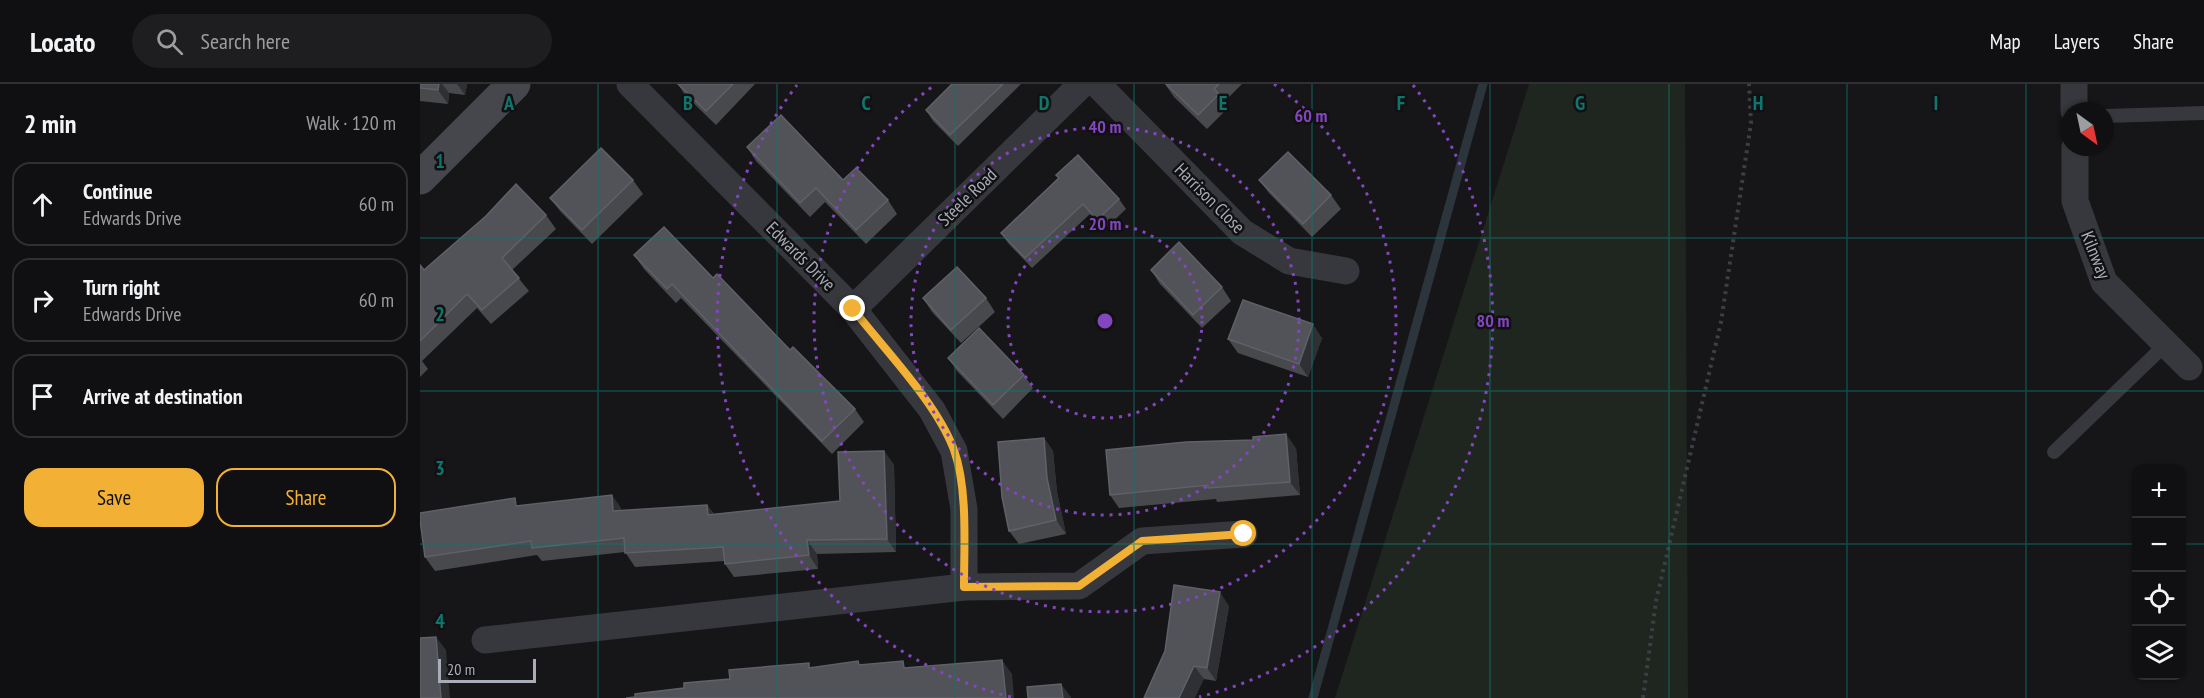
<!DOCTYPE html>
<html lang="en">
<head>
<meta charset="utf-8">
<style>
	:root { --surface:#101012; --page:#1e1e20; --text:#f1f3f6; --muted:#9c9d9f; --line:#303032; --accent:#f2b134 }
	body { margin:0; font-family:"PT Sans Narrow",sans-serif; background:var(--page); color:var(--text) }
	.controls { position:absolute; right:18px; bottom:18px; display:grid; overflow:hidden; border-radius:12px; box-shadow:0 2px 4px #0004 }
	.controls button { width:54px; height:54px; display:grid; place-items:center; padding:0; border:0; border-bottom:2px solid var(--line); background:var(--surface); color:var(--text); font:30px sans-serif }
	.compass { position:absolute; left:1640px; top:18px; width:54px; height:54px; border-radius:50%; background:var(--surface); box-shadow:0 2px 4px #0004; rotate:147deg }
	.scale { position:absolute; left:18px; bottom:15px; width:98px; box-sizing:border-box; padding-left:6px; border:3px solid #a8adb8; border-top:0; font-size:16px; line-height:21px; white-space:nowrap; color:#a8adb8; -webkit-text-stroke:4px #111113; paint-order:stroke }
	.stop { position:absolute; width:18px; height:18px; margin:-14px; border:4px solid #f2b134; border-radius:50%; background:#fff }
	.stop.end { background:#f2b134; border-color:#fff; box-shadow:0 2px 6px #0008 }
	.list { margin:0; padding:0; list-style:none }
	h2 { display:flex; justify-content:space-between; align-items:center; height:78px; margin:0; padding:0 24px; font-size:26px }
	h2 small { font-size:20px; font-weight:400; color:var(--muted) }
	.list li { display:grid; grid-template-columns:39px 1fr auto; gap:18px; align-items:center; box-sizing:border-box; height:84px; margin:0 12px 12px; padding:0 12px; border:2px solid var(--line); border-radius:18px }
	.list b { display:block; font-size:22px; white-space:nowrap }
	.list p { margin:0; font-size:20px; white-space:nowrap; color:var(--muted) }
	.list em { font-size:20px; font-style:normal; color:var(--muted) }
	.actions { display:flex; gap:12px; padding:18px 24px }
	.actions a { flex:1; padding:14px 0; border:2px solid var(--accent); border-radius:18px; text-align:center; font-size:21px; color:var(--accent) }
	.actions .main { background:var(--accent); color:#111 }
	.icon { flex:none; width:33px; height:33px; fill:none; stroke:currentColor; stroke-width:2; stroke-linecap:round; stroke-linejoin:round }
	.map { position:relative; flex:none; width:1784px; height:614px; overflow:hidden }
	header { display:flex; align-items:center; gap:36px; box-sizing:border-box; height:84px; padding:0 30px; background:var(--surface); border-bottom:2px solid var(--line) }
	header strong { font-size:28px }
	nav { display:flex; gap:33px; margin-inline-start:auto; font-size:21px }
	.search { width:420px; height:54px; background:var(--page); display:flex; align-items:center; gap:15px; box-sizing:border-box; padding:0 21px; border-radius:33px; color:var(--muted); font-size:22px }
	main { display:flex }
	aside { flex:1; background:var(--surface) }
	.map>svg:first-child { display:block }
</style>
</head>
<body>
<header>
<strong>Locato</strong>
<div class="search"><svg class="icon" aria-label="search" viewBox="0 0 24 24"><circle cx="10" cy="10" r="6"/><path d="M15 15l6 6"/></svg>Search here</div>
<nav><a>Map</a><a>Layers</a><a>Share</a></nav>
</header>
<main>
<aside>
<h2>2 min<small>Walk · 120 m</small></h2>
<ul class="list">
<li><svg class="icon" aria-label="ahead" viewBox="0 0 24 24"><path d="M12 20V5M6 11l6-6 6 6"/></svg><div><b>Continue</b><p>Edwards Drive</p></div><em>60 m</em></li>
<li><svg class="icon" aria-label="right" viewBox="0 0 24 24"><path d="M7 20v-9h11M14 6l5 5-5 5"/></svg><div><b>Turn right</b><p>Edwards Drive</p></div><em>60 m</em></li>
<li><svg class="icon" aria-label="arrive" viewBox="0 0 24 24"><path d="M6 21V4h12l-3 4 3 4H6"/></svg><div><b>Arrive at destination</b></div></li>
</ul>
<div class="actions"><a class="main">Save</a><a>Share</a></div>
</aside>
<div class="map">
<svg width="1784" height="614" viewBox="0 0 1784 614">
	<rect width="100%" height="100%" fill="#161618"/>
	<polygon fill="#1e261f" points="1109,0 1265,0 1268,614 915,614"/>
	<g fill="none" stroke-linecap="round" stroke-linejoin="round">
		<polyline stroke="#2c353c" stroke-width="9" points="893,614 1063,0"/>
		<polyline stroke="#3d3f44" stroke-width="4" stroke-dasharray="3 4.5" stroke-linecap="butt" points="1223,614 1236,517 1301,238 1331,39 1329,0"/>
		<g stroke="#37383d" stroke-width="14">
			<polyline points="1685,32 1784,29"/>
			<polyline points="1634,368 1746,260"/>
		</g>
		<g stroke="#37383d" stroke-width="27">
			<polyline points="210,0 433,225 512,326 534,367 544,425 544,503"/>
			<polyline points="677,0 822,148 869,177 926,187"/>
			<polyline points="1654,0 1654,27"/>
			<polyline points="1655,63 1655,117 1684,198 1769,283"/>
			<polyline points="433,225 662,0"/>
			<polyline points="65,556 544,503 659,502 722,457 824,450"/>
		</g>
		<polyline stroke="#45474d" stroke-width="33" points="0,94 94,0"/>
	</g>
	<g fill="#47494d">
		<polygon points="0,0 47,0 45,11 29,9 28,20 0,17"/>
		<polygon points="258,0 335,0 296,41 265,11"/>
		<polygon points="532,0 601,0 538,62 513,37 506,26"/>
		<polygon points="745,0 822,0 804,18 808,24 787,45 754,13"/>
		<polygon points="327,63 423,96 468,116 477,130 446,160 405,118 390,133 336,77"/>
		<polygon points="638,94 699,115 706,125 684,146 670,130 612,184 588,159 581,149"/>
		<polygon points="213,96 223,110 172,160 140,127 130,114"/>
		<polygon points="839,96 911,111 921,125 892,153 849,109"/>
		<polygon points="126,131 136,145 92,186 109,207 71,240 57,224 2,277 8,285 0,293 0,181 4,186"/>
		<polygon points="214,171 293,194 370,266 435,325 444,338 412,370 261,214 256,219 224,185"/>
		<polygon points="731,186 802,203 811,217 782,244 740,200"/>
		<polygon points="503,214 566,214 575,228 541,259 512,228"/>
		<polygon points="902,254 888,293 818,269 808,255"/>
		<polygon points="528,274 604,291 613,304 583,335 537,287"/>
		<polygon points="624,354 633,367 637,408 646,450 599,460 589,447"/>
		<polygon points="876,364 880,411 797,418 796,415 699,424 690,411"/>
		<polygon points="464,367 474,381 476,468 397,470 398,485 314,493 305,480 305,477 215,483 205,468 122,477 117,471 15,487 5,473 100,421 201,424 201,427 287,421 294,430 420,417"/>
		<polygon points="809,522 796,597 784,595 724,614"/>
	</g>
	<g fill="#2f3033">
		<polygon points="19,0 22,0 29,9 28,20 18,6"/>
		<polygon points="37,0 47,0 45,11"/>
		<polygon points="893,240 902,254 888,293 879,280"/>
		<polygon points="866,350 876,364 880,411 870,398"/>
		<polygon points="624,354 633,367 637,408 646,450 636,436 627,394"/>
		<polygon points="464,367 474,381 476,468 467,455"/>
		<polygon points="192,411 201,424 203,441 193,427"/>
		<polygon points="287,421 297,435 288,431"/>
		<polygon points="387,456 397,470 398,485 389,471"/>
		<polygon points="800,508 809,522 796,597 787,584"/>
		<polygon points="16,553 26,566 30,614 21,614"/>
		<polygon points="582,576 592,590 594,614 586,614"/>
		<polygon points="774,582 784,595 775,614 759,614"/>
		<polygon points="641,600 651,613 651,614 643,614"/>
	</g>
	<g fill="#525359" stroke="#5f6168" stroke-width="1.5">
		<polygon points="0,0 19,0 18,6 0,4"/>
		<polygon points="258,0 313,0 286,27"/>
		<polygon points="532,0 583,0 530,51 506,26"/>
		<polygon points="746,0 799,0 794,5 799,10 778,31"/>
		<polygon points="361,31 423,96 436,84 468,116 436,146 396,104 380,119 327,63"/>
		<polygon points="181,64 213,96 162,146 130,114"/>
		<polygon points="868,68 911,111 883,140 839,96"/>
		<polygon points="658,71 699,115 677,136 663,120 605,174 581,149 639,94 636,91"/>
		<polygon points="96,100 126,131 82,174 99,194 62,226 47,210 0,257 0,181 4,186 66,132"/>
		<polygon points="244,143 293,194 297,190 370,266 373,263 435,325 402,357 252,200 247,205 214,171"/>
		<polygon points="759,158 802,203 773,231 731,186"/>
		<polygon points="537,183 566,214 531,246 503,214"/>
		<polygon points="823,216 893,240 879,280 808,255"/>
		<polygon points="559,244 604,291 573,321 528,274"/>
		<polygon points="866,350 870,398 788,404 788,401 690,411 686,366 766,358 833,356 833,353"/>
		<polygon points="624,354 627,394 636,436 589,447 582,413 578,358"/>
		<polygon points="464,367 467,455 387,456 389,471 305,480 303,463 205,469 204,454 112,464 111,457 5,473 0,436 0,429 95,414 96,422 192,411 193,427 287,421 288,431 420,417 418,368"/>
		<polygon points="754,501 800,508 787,584 774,582 759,614 724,614 745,567"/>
		<polygon points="16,553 21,614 0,614 0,554"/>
		<polygon points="582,576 586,614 206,614 215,613 215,610 264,604 264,599 310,595 309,586 389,579 389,584 438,577 439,581 483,577 484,584"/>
		<polygon points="641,600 643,614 608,614 607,603"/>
	</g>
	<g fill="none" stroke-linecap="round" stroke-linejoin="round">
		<path stroke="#f2b134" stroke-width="8" d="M433,225c31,40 84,94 101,141 14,39 10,96 10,137l115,-1 63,-45 102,-7"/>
	</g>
	<path fill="none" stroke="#0f766e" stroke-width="1.5" stroke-opacity="0.55" d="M178,0v614M357,0v614M535,0v614M714,0v614M892,0v614M1070,0v614M1249,0v614M1427,0v614M1606,0v614M0,154h1784M0,307h1784M0,460h1716M1762,460h22"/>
	<g fill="none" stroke="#8446be" stroke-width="3" stroke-dasharray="3 6">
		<circle cx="685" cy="237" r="97"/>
		<circle cx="685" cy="237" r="194"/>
		<path d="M854 0A291 291 0 1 1 516 0"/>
		<path d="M591 613A388 388 0 0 1 377 1M993 1A388 388 0 0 1 779 613"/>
	</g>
	<g text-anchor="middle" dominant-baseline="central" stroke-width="5" stroke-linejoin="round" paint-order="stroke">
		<g font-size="18" fill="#a8adb8" stroke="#111113">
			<text transform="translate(547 113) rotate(-44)">Steele Road</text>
			<text transform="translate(790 114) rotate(45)">Harrison Close</text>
			<text transform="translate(1676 171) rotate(68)">Kilnway</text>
			<text transform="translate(381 172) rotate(45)">Edwards Drive</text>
		</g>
	</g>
	<g font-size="20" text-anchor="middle" font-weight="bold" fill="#0f766e" stroke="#111113" stroke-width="5" stroke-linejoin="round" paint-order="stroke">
		<text x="89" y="26">A</text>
		<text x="268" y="26">B</text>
		<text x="446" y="26">C</text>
		<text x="624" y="26">D</text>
		<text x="803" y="26">E</text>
		<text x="981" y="26">F</text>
		<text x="1160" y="26">G</text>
		<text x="1338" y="26">H</text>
		<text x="1516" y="26">I</text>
		<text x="20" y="84">1</text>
		<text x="20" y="237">2</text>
		<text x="20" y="391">3</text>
		<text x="20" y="544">4</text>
	</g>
	<circle cx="685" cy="237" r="9" fill="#8446be" stroke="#111113" stroke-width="3"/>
	<g font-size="18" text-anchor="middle" font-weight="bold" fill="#8446be" stroke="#111113" stroke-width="5" stroke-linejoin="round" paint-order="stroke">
		<text x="891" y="38">60 m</text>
		<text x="685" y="49">40 m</text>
		<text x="685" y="146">20 m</text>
		<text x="1073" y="243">80 m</text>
	</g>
</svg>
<div class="controls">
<button>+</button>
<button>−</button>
<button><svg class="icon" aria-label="locate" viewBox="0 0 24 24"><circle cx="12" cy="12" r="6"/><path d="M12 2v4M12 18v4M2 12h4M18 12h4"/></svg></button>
<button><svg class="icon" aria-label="layers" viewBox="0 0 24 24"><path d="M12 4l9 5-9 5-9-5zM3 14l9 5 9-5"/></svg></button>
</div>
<svg class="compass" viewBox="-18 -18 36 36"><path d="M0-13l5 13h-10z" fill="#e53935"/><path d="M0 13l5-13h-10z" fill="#9c9d9f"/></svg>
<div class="scale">20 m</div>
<div class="stop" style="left:824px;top:450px"></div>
<div class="stop end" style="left:433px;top:225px"></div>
</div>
</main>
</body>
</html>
